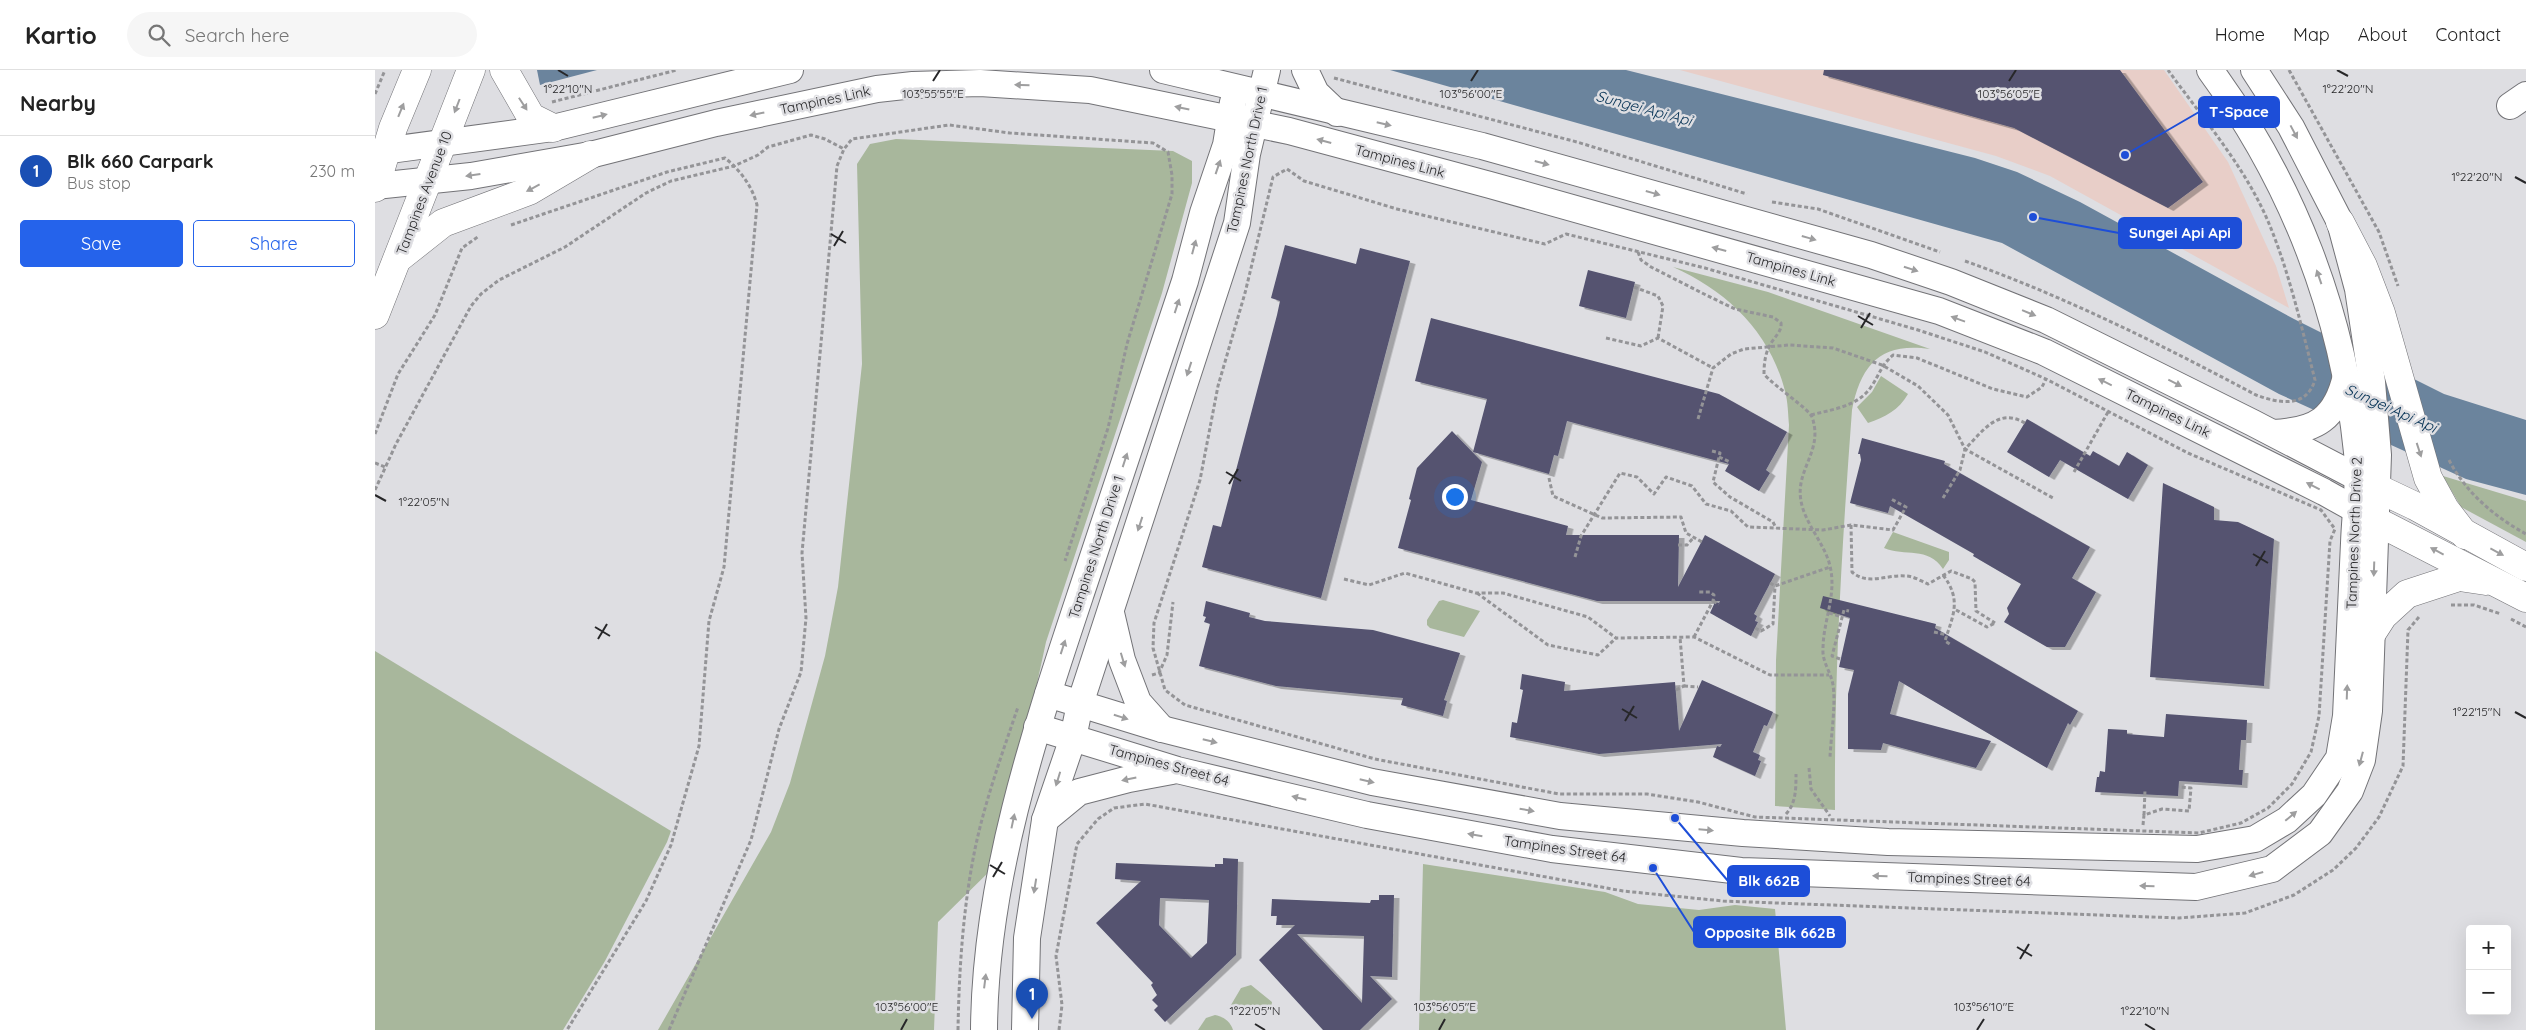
<!DOCTYPE html>
<html lang="en">
<head>
<meta charset="utf-8">
<style>
	:root { --surface:#fff; --page:#f6f6f6; --text:#222; --muted:#767676; --line:#e0e0e0; --accent:#2563eb }
	body { margin:0; font-family:Quicksand,sans-serif; background:var(--page); color:var(--text) }
	.controls { position:absolute; right:15px; bottom:15px; display:grid; overflow:hidden; border-radius:5px; box-shadow:0 5px 20px #0002 }
	.controls button { width:45px; height:45px; display:grid; place-items:center; padding:0; border:0; border-bottom:1px solid var(--line); background:var(--surface); color:var(--text); font:25px sans-serif }
	.you { position:absolute; left:1079px; top:426px; width:18px; height:18px; margin:-12px; border:4px solid #fff; border-radius:50%; background:#1a73e8; box-shadow:0 0 0 8px #1a73e833 }
	.badge { display:grid; place-items:center; width:32px; height:32px; border-radius:50%; background:var(--accent); color:#fff; font-size:16px; font-weight:700 }
	.pin { position:absolute; translate:-50% -41px; filter:drop-shadow(0 1px 2px #0008) }
	.pin::after { content:''; position:absolute; top:26px; width:18px; height:15px; background:inherit; clip-path:polygon(0 0,100% 0,50% 100%) }
	.list { margin:0; padding:0; list-style:none }
	h2 { display:flex; justify-content:space-between; align-items:center; height:65px; margin:0; padding:0 20px; font-size:21px }
	h2 small { font-size:16px; font-weight:400; color:var(--muted) }
	.list li { display:grid; grid-template-columns:32px 1fr auto; gap:15px; align-items:center; box-sizing:border-box; height:70px; padding:0 20px; border-top:1px solid var(--line) }
	.list b { display:block; font-size:19px; white-space:nowrap }
	.list p { margin:0; font-size:16px; white-space:nowrap; color:var(--muted) }
	.list em { font-size:16px; font-style:normal; color:var(--muted) }
	.actions { display:flex; gap:10px; padding:15px 20px }
	.actions a { flex:1; padding:11px 0; border:1px solid var(--accent); border-radius:5px; text-align:center; font-size:18px; color:var(--accent) }
	.actions .main { background:var(--accent); color:#fff }
	.icon { flex:none; width:28px; height:28px; fill:none; stroke:currentColor; stroke-width:2; stroke-linecap:round; stroke-linejoin:round }
	.map { position:relative; flex:none; width:2151px; height:960px; overflow:hidden }
	header { display:flex; align-items:center; gap:30px; box-sizing:border-box; height:70px; padding:0 25px; background:var(--surface); border-bottom:1px solid var(--line) }
	header strong { font-size:24px }
	nav { display:flex; gap:28px; margin-inline-start:auto; font-size:18px }
	.search { width:350px; height:45px; background:var(--page); display:flex; align-items:center; gap:12px; box-sizing:border-box; padding:0 18px; border-radius:28px; color:var(--muted); font-size:19px }
	main { display:flex }
	aside { flex:1; background:var(--surface) }
	.map>svg:first-child { display:block }
</style>
</head>
<body>
<header>
<strong>Kartio</strong>
<div class="search"><svg class="icon" aria-label="search" viewBox="0 0 24 24"><circle cx="10" cy="10" r="6"/><path d="M15 15l6 6"/></svg>Search here</div>
<nav><a>Home</a><a>Map</a><a>About</a><a>Contact</a></nav>
</header>
<main>
<aside>
<h2>Nearby<small></small></h2>
<ul class="list">
<li><span class="badge" style="background:#1a4fb4">1</span><div><b>Blk 660 Carpark</b><p>Bus stop</p></div><em>230 m</em></li>
</ul>
<div class="actions"><a class="main">Save</a><a>Share</a></div>
</aside>
<div class="map">
<svg width="2151" height="960" viewBox="0 0 2151 960">
	<defs>
		<filter id="shadow"><feDropShadow dx="5.5" dy="3" stdDeviation="0" flood-color="#0004"/></filter>
	</defs>
	<rect width="100%" height="100%" fill="#dedee2"/>
	<polygon fill="#e8cec8" points="1305,0 1789,0 1853,92 1901,196 1914,238 1675,106 1621,86"/>
	<g fill="#a8b79c">
		<polygon points="521,69 798,81 817,91 817,113 787,223 671,572 623,793 563,852 559,960 283,960 396,762 415,713 450,586 463,517 487,294 482,94 495,74"/>
		<path d="M1298,197l95,25 162,57c-49,-7 -69,15 -78,61 -10,134 -18,266 -17,400l-60,-4 1,-146 13,-235c-1,-11 -1,-23 -4,-34 -15,-59 -58,-100 -112,-124z"/>
		<path d="M1506,306l27,18c-9,16 -23,23 -40,29l-11,-16 15,-15z"/>
		<polygon points="2068,406 2151,431 2151,472 2086,437"/>
		<path d="M1518,462l56,20v8l-6,9c-15,-23 -38,-12 -59,-21z"/>
		<polygon points="1068,530 1105,541 1089,567 1055,558 1052,555 1052,550 1064,531"/>
		<polygon points="0,581 296,761 292,772 230,891 188,960 0,960"/>
		<polygon points="1048,794 1230,822 1263,834 1324,840 1360,835 1400,839 1411,960 1044,960"/>
		<polygon points="876,915 897,932 896,940 892,945 877,944 871,940 865,942 856,935 866,918"/>
		<path d="M840,945c9,2 15,6 18,15h-35l8,-12z"/>
	</g>
	<g fill="#6b849d">
		<polygon points="162,0 222,0 165,15"/>
		<polygon points="1015,0 1251,0 1600,88 1642,102 1705,132 1919,249 2069,324 2151,350 2151,425 2091,409 1904,324 1627,173"/>
	</g>
	<g fill="#545370" fill-rule="evenodd" filter="url(#shadow)">
		<polygon points="1449,0 1745,0 1828,112 1793,138 1639,58 1448,5"/>
		<polygon points="910,175 981,194 985,178 1035,191 946,528 827,497 838,455 846,457 902,245 905,231 896,228"/>
		<polygon points="1213,200 1260,212 1251,248 1204,236"/>
		<polygon points="1056,248 1344,324 1412,362 1391,400 1395,403 1384,421 1350,401 1354,394 1192,351 1183,386 1179,385 1174,404 1098,382 1112,329 1040,311"/>
		<polygon points="1652,349 1715,386 1718,381 1744,396 1752,382 1773,395 1753,429 1685,390 1674,407 1632,382"/>
		<polygon points="1077,361 1107,392 1096,430 1193,456 1191,465 1304,465 1303,517 1330,465 1400,504 1379,544 1382,546 1380,551 1383,552 1376,566 1335,543 1340,532 1344,533 1345,531 1222,531 1023,478 1036,430 1034,429 1042,398"/>
		<polygon points="1487,368 1570,391 1569,394 1715,477 1697,508 1721,522 1690,577 1672,577 1629,552 1634,544 1632,538 1646,514 1598,486 1599,484 1515,436 1513,443 1475,433 1486,390 1485,384 1483,384"/>
		<polygon points="1788,413 1839,437 1839,450 1863,452 1899,469 1889,616 1775,607"/>
		<polygon points="1448,526 1561,554 1560,558 1703,641 1695,655 1693,653 1672,698 1524,611 1515,644 1616,671 1601,698 1508,673 1506,680 1473,679 1473,624 1479,600 1464,597 1475,548 1445,538"/>
		<polygon points="831,531 875,543 874,547 890,551 998,560 1085,583 1069,630 1072,631 1068,646 1026,635 1028,628 901,616 824,596 835,554 829,552 831,547 828,546"/>
		<polygon points="1147,604 1190,612 1189,621 1300,612 1304,661 1327,610 1398,642 1392,656 1389,655 1378,682 1385,685 1383,690 1386,691 1380,706 1338,687 1342,676 1345,677 1347,674 1224,684 1135,667 1137,652 1142,653 1148,620 1145,619"/>
		<polygon points="1791,644 1872,650 1871,670 1866,670 1864,700 1868,700 1867,715 1804,711 1803,726 1720,722 1722,707 1724,707 1725,701 1730,702 1733,659 1752,660 1752,664 1789,667"/>
		<path d="M848,788l15,1 -2,96 -71,67 -11,-12 4,-4 -6,-6 5,-5 -6,-10 2,-2 -57,-60 45,-42 -26,-2 1,-16 99,4v-3h8zM785,828l49,2 -2,43 -16,15 -32,-33z"/>
		<path d="M1004,825h15l-2,82 -22,-1 22,23 -32,31h-37l-64,-70 36,-35h-19l1,-9h-6l1,-17 98,4 1,-3h8zM922,864l67,2 -2,67z"/>
	</g>
	<g fill="none" stroke-linecap="round" stroke-linejoin="round">
		<g stroke="#737377" stroke-width="28">
			<g id="minor">
				<polyline points="788,0 1107,76 1496,185 1576,212 1671,250 1878,353 1995,414"/>
				<polyline points="930,0 941,23 962,43"/>
				<polyline points="2135,36 2151,25"/>
				<polyline points="0,82 178,58 415,0"/>
				<polyline points="0,116 96,106 215,85 341,53 502,19 538,15 605,13 715,20 914,61 1115,115 1564,241 1669,282 1949,422 2001,451"/>
				<path d="M1898,363c43,-2 63,-14 73,-57"/>
				<polyline points="736,543 747,590 763,632 787,659"/>
				<path d="M673,624l114,35 210,53 188,34 183,17 145,9 309,7 58,-10 32,-19 27,-25 25,-37 7,-42c3,-58 5,-116 8,-173 1,-30 6,-61 3,-91 -14,-139 -64,-269 -147,-382"/>
				<polyline points="662,657 802,700 992,745 1177,779 1366,801 1821,817 1897,799 1945,763 1975,721 1987,690 1994,641 2003,385 1997,312 1983,219 1965,152 1916,57 1879,0"/>
				<polyline points="670,750 704,722 754,709 797,701"/>
				<path d="M609,960c1,-150 50,-296 97,-437 35,-104 69,-208 104,-312l18,-68 23,-68 7,-43"/>
				<polyline points="650,960 652,868 670,750 698,668 705,634 862,153 872,84 892,0"/>
			</g>
		</g>
		<g stroke="#737377" stroke-width="29">
			<g id="major">
				<polyline points="129,0 156,47 178,58"/>
				<polyline points="0,118 18,58 42,0"/>
				<polyline points="25,187 68,153 154,121 215,85"/>
				<polyline points="0,245 96,0"/>
			</g>
		</g>
		<g stroke="#737377" stroke-width="29">
			<g id="highway">
				<polyline points="1965,152 1988,196 2006,243 2053,408 2070,439 2090,465"/>
				<polyline points="2002,418 2040,436 2151,497"/>
				<polyline points="2001,451 2151,528"/>
				<polyline points="1997,563 2008,546 2032,524 2084,507 2111,511"/>
			</g>
		</g>
		<g stroke="#949497" stroke-width="3" stroke-dasharray="4 2.5" stroke-linecap="butt">
			<polyline points="1914,0 2004,162 2023,216"/>
			<polyline points="959,8 1202,72 1372,124"/>
			<polyline points="0,24 10,0"/>
			<polyline points="177,32 302,0"/>
			<polygon points="912,99 929,111 1022,139 1170,174 1191,164 1330,198 1543,260 1610,282 1671,309 1813,383 1946,440 1960,459 1955,471 1944,646 1936,682 1917,714 1893,738 1866,753 1824,763 1380,747 1323,732 1272,724 1184,724 1000,689 810,635 790,620 778,578 779,553 825,410 843,316 870,223 898,107"/>
			<polyline points="1397,132 1443,139 1565,182"/>
			<path d="M136,155l156,-53 58,-14c16,13 27,28 32,47l-33,362 -15,54 -10,125 -28,99 -25,56 -79,129"/>
			<path d="M1263,182l3,8 10,7 55,28 29,14 38,8 8,6c1,9 -7,14 -11,22 -5,9 -6,19 -6,29 10,12 45,35 48,43 12,34 -17,52 -11,84 4,23 24,43 29,65 7,29 -7,55 -7,83 -1,13 8,23 10,36 3,19 -2,51 -3,72"/>
			<path d="M1590,191c101,36 197,84 291,134 22,8 50,14 59,-15 -13,-51 -25,-105 -45,-154 -23,-57 -66,-106 -102,-156"/>
			<polyline points="1259,217 1283,226 1288,236 1283,268"/>
			<polyline points="1231,268 1266,276 1283,268 1338,298"/>
			<path d="M1436,345c22,-6 46,-8 60,-28 9,-13 9,-20 22,-32l24,3 76,31 34,8 15,-10 4,-8"/>
			<polyline points="1323,349 1338,298 1356,284 1369,279 1414,275 1458,278 1507,295 1543,316 1573,345 1590,379 1585,400 1568,428"/>
			<path d="M1650,353c-27,-16 -42,8 -60,26l88,49"/>
			<polyline points="0,364 23,304 60,245 87,178 104,166"/>
			<polyline points="1337,381 1345,383 1338,412 1355,427 1398,452 1401,458"/>
			<polyline points="1344,387 1355,392"/>
			<path d="M2074,390c17,33 46,57 77,74"/>
			<polyline points="0,393 10,397"/>
			<polyline points="1699,402 1733,342"/>
			<polyline points="1174,408 1178,426 1227,448 1306,447 1311,463 1327,472"/>
			<polyline points="0,420 21,374 96,236 106,224 124,210 190,177 271,123 296,111 359,96 383,85 393,77 436,65 450,69 469,79"/>
			<path d="M1476,455l1,47c16,14 36,2 54,4 7,0 15,5 22,8l23,-13 21,8 3,3 1,29 19,12"/>
			<polyline points="1303,475 1312,475 1319,467"/>
			<polyline points="1200,487 1206,466 1245,403 1262,407 1279,424 1291,407 1317,416 1331,434 1356,441 1373,457 1448,460 1476,455 1518,460 1531,437 1516,429"/>
			<path d="M1568,505c19,25 10,40 2,66l6,4"/>
			<polyline points="969,509 994,515 1030,503 1101,523 1128,523 1213,547 1241,568 1319,567 1395,605 1454,605"/>
			<polyline points="1395,513 1400,516 1455,497"/>
			<polyline points="1102,523 1173,575 1223,585 1241,568"/>
			<polyline points="1338,531 1344,534"/>
			<polyline points="2076,535 2099,535 2126,544"/>
			<polyline points="1581,540 1612,557 1620,553"/>
			<polyline points="1454,543 1467,547"/>
			<polyline points="2136,549 2151,557"/>
			<polyline points="1380,558 1386,561 1398,554 1400,516"/>
			<polyline points="1559,562 1572,565"/>
			<polyline points="1319,567 1338,531 1339,525 1335,522 1324,522"/>
			<polyline points="1465,589 1457,586 1469,540 1474,541"/>
			<polyline points="777,605 784,603 792,585 798,532"/>
			<polyline points="1309,616 1323,617"/>
			<polyline points="1301,620 1309,616 1305,567"/>
			<polyline points="1434,698 1436,719 1455,746"/>
			<path d="M1411,744c10,-11 10,-25 10,-40"/>
			<polyline points="1769,745 1770,720"/>
			<polyline points="1768,755 1769,745 1787,739 1814,741 1816,718 1804,717"/>
			<polyline points="294,960 376,770 404,659 426,602 431,548 427,483 462,96 469,79 477,69 574,55 635,63 778,73 793,82 797,105 797,124 752,274 733,358 690,491"/>
			<path d="M583,960c1,-60 5,-122 17,-181 10,-48 27,-95 43,-142"/>
			<polyline points="684,960 687,935 681,886 702,774 723,749 739,738 770,734 1248,821 1348,831 1804,848 1870,843 1919,825 1958,800 1981,778 2004,747 2028,696 2033,560 2044,547"/>
		</g>
		<use href="#minor" stroke="#fff" stroke-width="26"/>
		<use href="#major" stroke="#fff" stroke-width="28"/>
		<use href="#highway" stroke="#fff" stroke-width="28"/>
	</g>
	<defs><path id="oneway-solid" d="M-6-.8H1V-3.2L6.5 0L1 3.2V.8H-6Z" transform="scale(1.25)"/></defs>
	<g fill="#9e9e9f">
		<use href="#oneway-solid" transform="translate(647 15) rotate(-178)"/>
		<use href="#oneway-solid" transform="translate(148 34) rotate(57)"/>
		<use href="#oneway-solid" transform="translate(82 36) rotate(111)"/>
		<use href="#oneway-solid" transform="translate(807 38) rotate(-168)"/>
		<use href="#oneway-solid" transform="translate(26 40) rotate(-68)"/>
		<use href="#oneway-solid" transform="translate(382 44) rotate(168)"/>
		<use href="#oneway-solid" transform="translate(225 46) rotate(-14)"/>
		<use href="#oneway-solid" transform="translate(1009 54) rotate(13)"/>
		<use href="#oneway-solid" transform="translate(1919 62) rotate(62)"/>
		<use href="#oneway-solid" transform="translate(949 71) rotate(-165)"/>
		<use href="#oneway-solid" transform="translate(1167 93) rotate(15)"/>
		<use href="#oneway-solid" transform="translate(843 97) rotate(-71)"/>
		<use href="#oneway-solid" transform="translate(98 105) rotate(172)"/>
		<use href="#oneway-solid" transform="translate(158 118) rotate(152)"/>
		<use href="#oneway-solid" transform="translate(1278 123) rotate(16)"/>
		<use href="#oneway-solid" transform="translate(1434 168) rotate(16)"/>
		<use href="#oneway-solid" transform="translate(819 177) rotate(-75)"/>
		<use href="#oneway-solid" transform="translate(1344 179) rotate(-165)"/>
		<use href="#oneway-solid" transform="translate(1536 199) rotate(18)"/>
		<use href="#oneway-solid" transform="translate(1944 207) rotate(-109)"/>
		<use href="#oneway-solid" transform="translate(802 236) rotate(-72)"/>
		<use href="#oneway-solid" transform="translate(1654 243) rotate(22)"/>
		<use href="#oneway-solid" transform="translate(1583 249) rotate(-160)"/>
		<use href="#oneway-solid" transform="translate(814 299) rotate(108)"/>
		<use href="#oneway-solid" transform="translate(1730 312) rotate(-154)"/>
		<use href="#oneway-solid" transform="translate(1800 313) rotate(27)"/>
		<use href="#oneway-solid" transform="translate(2044 380) rotate(72)"/>
		<use href="#oneway-solid" transform="translate(750 390) rotate(-72)"/>
		<use href="#oneway-solid" transform="translate(1938 416) rotate(-153)"/>
		<use href="#oneway-solid" transform="translate(765 454) rotate(108)"/>
		<use href="#oneway-solid" transform="translate(2062 481) rotate(-152)"/>
		<use href="#oneway-solid" transform="translate(2122 482) rotate(28)"/>
		<use href="#oneway-solid" transform="translate(1999 499) rotate(92)"/>
		<use href="#oneway-solid" transform="translate(688 577) rotate(-72)"/>
		<use href="#oneway-solid" transform="translate(748 590) rotate(73)"/>
		<use href="#oneway-solid" transform="translate(1972 622) rotate(-88)"/>
		<use href="#oneway-solid" transform="translate(746 647) rotate(17)"/>
		<use href="#oneway-solid" transform="translate(835 671) rotate(14)"/>
		<use href="#oneway-solid" transform="translate(1986 689) rotate(105)"/>
		<use href="#oneway-solid" transform="translate(683 709) rotate(107)"/>
		<use href="#oneway-solid" transform="translate(754 709) rotate(168)"/>
		<use href="#oneway-solid" transform="translate(992 711) rotate(13)"/>
		<use href="#oneway-solid" transform="translate(924 728) rotate(-166)"/>
		<use href="#oneway-solid" transform="translate(1152 740) rotate(10)"/>
		<use href="#oneway-solid" transform="translate(1916 746) rotate(-40)"/>
		<use href="#oneway-solid" transform="translate(638 751) rotate(-78)"/>
		<use href="#oneway-solid" transform="translate(1331 760) rotate(5)"/>
		<use href="#oneway-solid" transform="translate(1100 765) rotate(-170)"/>
		<use href="#oneway-solid" transform="translate(1881 804) rotate(164)"/>
		<use href="#oneway-solid" transform="translate(1505 806) rotate(-178)"/>
		<use href="#oneway-solid" transform="translate(660 816) rotate(99)"/>
		<use href="#oneway-solid" transform="translate(1772 816) rotate(-178)"/>
		<use href="#oneway-solid" transform="translate(610 911) rotate(-83)"/>
	</g>
	<path fill="none" stroke="#272729" stroke-width="2" d="M183,0l10,6M1962,0l11,6M558,11l7,-11M1096,11l7,-11M1634,11l7,-11M2140,107l11,6M456,164l15,9M459,176l9,-15M1483,246l15,9M1486,258l9,-15M851,402l15,9M854,414l9,-15M0,425l11,6M1878,484l15,9M1881,496l9,-15M220,557l15,9M223,569l9,-15M1247,639l15,9M2140,642l11,6M1250,651l9,-15M615,795l15,9M618,807l9,-15M1642,877l15,9M1645,889l9,-15M880,954l10,6M1770,954l10,6M526,960l6,-11M1064,960l6,-11M1602,960l7,-11"/>
	<g text-anchor="middle" dominant-baseline="central" stroke-width="5" stroke-linejoin="round" paint-order="stroke">
		<g font-size="14" fill="#272729" stroke="#dedee2">
			<text transform="translate(450 30) rotate(-12)">Tampines Link</text>
			<text transform="translate(872 90) rotate(-78)">Tampines North Drive 1</text>
			<text transform="translate(1025 91) rotate(15)">Tampines Link</text>
			<text transform="translate(49 123) rotate(-69)">Tampines Avenue 10</text>
			<text transform="translate(1416 199) rotate(16)">Tampines Link</text>
			<text transform="translate(1793 343) rotate(26)">Tampines Link</text>
			<text transform="translate(1979 463) rotate(-88)">Tampines North Drive 2</text>
			<text transform="translate(721 477) rotate(-72)">Tampines North Drive 1</text>
			<text transform="translate(794 695) rotate(15)">Tampines Street 64</text>
			<text transform="translate(1190 779) rotate(8)">Tampines Street 64</text>
			<text transform="translate(1594 809) rotate(2)">Tampines Street 64</text>
		</g>
		<g font-size="15" font-style="italic" fill="#033053" stroke="#dedee2">
			<text transform="translate(1269 38) rotate(15)">Sungei Api Api</text>
			<text transform="translate(2016 338) rotate(24)">Sungei Api Api</text>
		</g>
	</g>
	<g font-size="12" text-anchor="middle" fill="#272729" stroke="#dedee2" stroke-width="5" stroke-linejoin="round" paint-order="stroke">
		<text x="1973" y="23">1°22'20"N</text>
		<text x="193" y="23">1°22'10"N</text>
		<text x="558" y="28">103°55'55"E</text>
		<text x="1096" y="28">103°56'00"E</text>
		<text x="1634" y="28">103°56'05"E</text>
		<text x="2102" y="111">1°22'20"N</text>
		<text x="49" y="436">1°22'05"N</text>
		<text x="2102" y="646">1°22'15"N</text>
		<text x="532" y="941">103°56'00"E</text>
		<text x="1070" y="941">103°56'05"E</text>
		<text x="1609" y="941">103°56'10"E</text>
		<text x="880" y="945">1°22'05"N</text>
		<text x="1770" y="945">1°22'10"N</text>
	</g>
	<path fill="none" stroke="#1d4ed8" stroke-width="2" d="M1750 85L1824 42M1658 147L1744 163M1300 748L1353 811M1278 798L1319 862"/>
	<g fill="#1d4ed8" stroke="#dedee2" stroke-width="2">
		<circle cx="1750" cy="85" r="5"/>
		<circle cx="1658" cy="147" r="5"/>
		<circle cx="1300" cy="748" r="5"/>
		<circle cx="1278" cy="798" r="5"/>
	</g>
	<g fill="#1d4ed8" stroke="#1d4ed8" stroke-width="2">
		<rect x="1824" y="27" width="80" height="30" rx="5"/>
		<rect x="1744" y="148" width="122" height="30" rx="5"/>
		<rect x="1353" y="796" width="81" height="30" rx="5"/>
		<rect x="1319" y="847" width="151" height="30" rx="5"/>
	</g>
	<g font-size="15" text-anchor="middle" font-weight="bold" fill="#fff">
		<text x="1864" y="47">T-Space</text>
		<text x="1805" y="168">Sungei Api Api</text>
		<text x="1394" y="816">Blk 662B</text>
		<text x="1395" y="868">Opposite Blk 662B</text>
	</g>
</svg>
<div class="controls">
<button>+</button>
<button>−</button>
</div>
<div class="you"></div>
<div class="pin badge" style="left:657px;top:949px;background:#1a4fb4">1</div>
</div>
</main>
</body>
</html>
